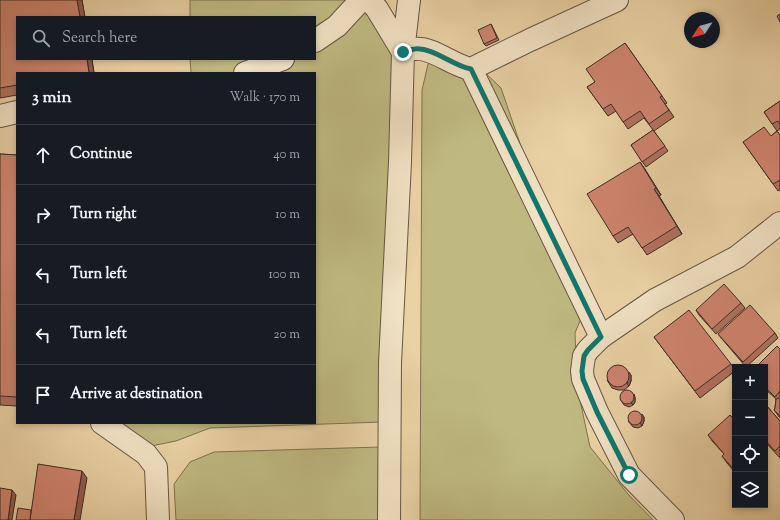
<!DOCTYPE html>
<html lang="en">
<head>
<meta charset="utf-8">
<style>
	:root { --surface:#171b24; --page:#242831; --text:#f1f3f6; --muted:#9ea1a6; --line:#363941 }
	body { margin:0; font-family:"Sorts Mill Goudy",serif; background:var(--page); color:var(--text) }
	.controls { position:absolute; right:12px; bottom:12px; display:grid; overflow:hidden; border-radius:0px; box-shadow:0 2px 6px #0003 }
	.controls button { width:36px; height:36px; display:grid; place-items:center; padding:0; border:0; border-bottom:1px solid var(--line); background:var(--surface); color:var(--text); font:20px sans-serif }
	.compass { position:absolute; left:684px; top:12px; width:36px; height:36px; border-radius:50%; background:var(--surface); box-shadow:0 2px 6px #0003; rotate:234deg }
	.stop { position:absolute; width:12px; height:12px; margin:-9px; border:3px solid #0f766e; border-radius:50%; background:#fff }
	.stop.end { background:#0f766e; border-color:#fff; box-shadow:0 1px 4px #0008 }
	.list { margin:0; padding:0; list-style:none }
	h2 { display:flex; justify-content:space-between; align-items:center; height:52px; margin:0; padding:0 16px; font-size:17px }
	h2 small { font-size:13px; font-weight:400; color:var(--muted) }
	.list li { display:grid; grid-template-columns:26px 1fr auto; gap:12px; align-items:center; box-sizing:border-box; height:60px; padding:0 16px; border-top:1px solid var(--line) }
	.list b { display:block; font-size:15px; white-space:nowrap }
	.list em { font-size:13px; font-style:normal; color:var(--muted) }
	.icon { flex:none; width:22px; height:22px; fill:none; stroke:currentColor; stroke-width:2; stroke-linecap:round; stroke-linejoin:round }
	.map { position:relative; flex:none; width:780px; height:520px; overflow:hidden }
	.search { position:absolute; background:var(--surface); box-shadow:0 2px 6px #0003; left:16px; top:16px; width:300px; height:44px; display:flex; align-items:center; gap:10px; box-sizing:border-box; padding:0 14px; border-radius:0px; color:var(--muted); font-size:15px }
	.panel { position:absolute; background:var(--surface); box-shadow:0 2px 6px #0003; left:16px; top:72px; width:300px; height:352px; border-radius:0px }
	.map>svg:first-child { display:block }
</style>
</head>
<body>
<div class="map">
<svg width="780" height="520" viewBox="0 0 780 520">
	<rect width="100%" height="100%" fill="#ead2a5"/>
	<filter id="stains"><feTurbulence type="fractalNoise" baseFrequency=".005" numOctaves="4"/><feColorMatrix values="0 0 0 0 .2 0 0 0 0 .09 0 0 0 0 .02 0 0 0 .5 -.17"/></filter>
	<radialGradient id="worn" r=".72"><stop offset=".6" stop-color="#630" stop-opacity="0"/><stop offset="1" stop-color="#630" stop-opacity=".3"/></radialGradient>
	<g fill="#bfb981" stroke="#7e7252">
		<polygon points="190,0 350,0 376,21 398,67 383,422 210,428 176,441 151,446 112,423 315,423 315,73 191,73 190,59 315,59 315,17 190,17"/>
		<polygon points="448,50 475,63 501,88 540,202 587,304 575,333 577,386 590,447 628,494 653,520 420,520 422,90 428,64"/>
		<polygon points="380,447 378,520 176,520 174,484 190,462 214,452"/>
	</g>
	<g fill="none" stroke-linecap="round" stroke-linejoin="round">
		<g stroke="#685644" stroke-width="24">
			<g id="minor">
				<polyline points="369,0 377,9 403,52"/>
				<polyline points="315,41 337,26 361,0"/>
				<path d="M403,52c4,-1 8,-3 12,-3 18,-2 38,17 56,20l59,-29 87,-40"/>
				<polyline points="471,69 601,337"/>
				<polyline points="245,73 283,59"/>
				<polyline points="0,116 17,112"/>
				<polyline points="102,423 146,454 156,467 158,520"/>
				<polyline points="389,520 390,363 400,162 403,52 409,0"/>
				<polyline points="673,520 629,475 597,412 583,379 582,371 584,356 588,350 601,337 655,300 737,257 780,223"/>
			</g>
		</g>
		<use href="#minor" stroke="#f1e2c4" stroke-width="22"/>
	</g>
	<g fill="#b2725f" stroke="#3c2c24">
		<polygon points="0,0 82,0 94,73 17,73 17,95 0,98"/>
		<polygon points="491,24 499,40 486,46 484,44"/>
		<polygon points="625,43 667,103 665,104 674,117 654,131 668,151 646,167 631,145 653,130 644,118 628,129 616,111 608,116 587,87 595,82"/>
		<polygon points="780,101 780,129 777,131 780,135 780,190 778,191 743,142 771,136 777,131 764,112"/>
		<polygon points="0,154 17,155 17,406 0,405"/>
		<polygon points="640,162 661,195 659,196 682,234 647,255 633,234 618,243 613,236"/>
		<polygon points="741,303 745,308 716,334 699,315 696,310"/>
		<polygon points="775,333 778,338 746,367 722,339 718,334"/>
		<polygon points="654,337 731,364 735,370 735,371 700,398"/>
		<polygon points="780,349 780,418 774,410 775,408 776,399 765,389 765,367"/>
		<polygon points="631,375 631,381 629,386 624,390 618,390 612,388 607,380"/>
		<polygon points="635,397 635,402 633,405 629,407 624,405 620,399"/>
		<polygon points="765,404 780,421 780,458 768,445 765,448"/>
		<polygon points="644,417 644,421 642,426 638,428 633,427 628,421"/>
		<polygon points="735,421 735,472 727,463 722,456 724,454 713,442 708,435"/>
	</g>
	<g fill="#915c4e" stroke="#3c2c24">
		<polygon points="77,0 82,0 85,17 80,17"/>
		<polygon points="87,59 92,59 94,73 89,73"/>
		<polygon points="640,162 645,169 661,195 656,188"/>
		<polygon points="654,189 659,196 682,234 677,226"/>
		<polygon points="629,372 631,375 631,381 629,386 627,384"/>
		<polygon points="634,394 635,397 635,402 633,405 631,403"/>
		<polygon points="642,414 644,417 644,421 642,426 640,423"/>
		<polygon points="82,471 87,478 80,520 74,520"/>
		<polygon points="12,490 16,495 12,520 8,520"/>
	</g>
	<g fill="#cf846f" stroke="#3c2c24">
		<polygon points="0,0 77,0 80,17 17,17 17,59 87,59 89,73 17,73 17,85 0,88"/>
		<polygon points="780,14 780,22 777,16"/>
		<polygon points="491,24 497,38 484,44 478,30"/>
		<polygon points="625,43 662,96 660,97 669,110 649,124 640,111 623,122 611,104 603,109 587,87 595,82 586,69"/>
		<polygon points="780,101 780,124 778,121 772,124 764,112"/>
		<polygon points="764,127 771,136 777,131 780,135 780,180 773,184 743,142"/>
		<polygon points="653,130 665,146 642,162 631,145"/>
		<polygon points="0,154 17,155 17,397 0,396"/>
		<polygon points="640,162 656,188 654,189 677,226 642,248 628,227 613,236 587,194"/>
		<polygon points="724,284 741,303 712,329 696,310"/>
		<polygon points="750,305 775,333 743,362 718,334"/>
		<polygon points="689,310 731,364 695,391 654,337"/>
		<polygon points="777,346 780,349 780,391 775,397 765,387 765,367 756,367"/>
		<circle cx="618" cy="376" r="11"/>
		<circle cx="627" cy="397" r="7"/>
		<polygon points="780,398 780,416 774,410 775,408 776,399"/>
		<polygon points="765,404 780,421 780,446 775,451 765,440"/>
		<circle cx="635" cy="418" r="7"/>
		<polygon points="730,415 735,421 735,471 722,456 724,454 708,435"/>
		<polygon points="38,464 82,471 74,520 30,520"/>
		<polygon points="0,488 12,490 8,520 0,520"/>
		<polygon points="18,508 31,510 30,520 16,520"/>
	</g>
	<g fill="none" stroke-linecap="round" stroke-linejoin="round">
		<path stroke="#0f766e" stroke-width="5" d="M403,52c4,-1 8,-3 12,-3 18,-2 38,17 56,20l130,268 -13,13 -4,6 -2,15 1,8 14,33 32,63"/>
	</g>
	<rect width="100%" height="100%" filter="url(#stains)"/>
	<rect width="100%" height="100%" fill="url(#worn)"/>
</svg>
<div class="controls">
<button>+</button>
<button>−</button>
<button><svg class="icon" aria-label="locate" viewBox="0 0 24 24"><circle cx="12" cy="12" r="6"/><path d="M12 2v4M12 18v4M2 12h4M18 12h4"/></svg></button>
<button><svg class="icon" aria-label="layers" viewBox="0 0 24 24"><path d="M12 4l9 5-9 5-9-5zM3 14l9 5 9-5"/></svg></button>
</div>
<svg class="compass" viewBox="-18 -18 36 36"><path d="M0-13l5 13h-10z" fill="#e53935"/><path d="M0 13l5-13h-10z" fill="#9ea1a6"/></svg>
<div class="stop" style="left:629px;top:475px"></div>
<div class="stop end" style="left:403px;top:52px"></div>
<div class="search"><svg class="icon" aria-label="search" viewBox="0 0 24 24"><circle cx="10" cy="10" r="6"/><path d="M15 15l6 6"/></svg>Search here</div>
<section class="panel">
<h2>3 min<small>Walk · 170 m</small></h2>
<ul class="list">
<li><svg class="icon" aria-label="ahead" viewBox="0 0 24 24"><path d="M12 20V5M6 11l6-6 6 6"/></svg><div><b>Continue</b></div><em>40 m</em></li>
<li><svg class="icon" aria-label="right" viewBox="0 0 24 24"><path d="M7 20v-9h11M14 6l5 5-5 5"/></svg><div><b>Turn right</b></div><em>10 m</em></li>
<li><svg class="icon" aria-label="left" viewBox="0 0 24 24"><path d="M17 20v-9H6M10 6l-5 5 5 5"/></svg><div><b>Turn left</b></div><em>100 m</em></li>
<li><svg class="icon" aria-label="left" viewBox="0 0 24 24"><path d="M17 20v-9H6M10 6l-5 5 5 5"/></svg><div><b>Turn left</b></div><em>20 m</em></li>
<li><svg class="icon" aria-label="arrive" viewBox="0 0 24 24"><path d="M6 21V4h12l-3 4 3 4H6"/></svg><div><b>Arrive at destination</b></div></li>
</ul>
</section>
</div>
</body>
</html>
